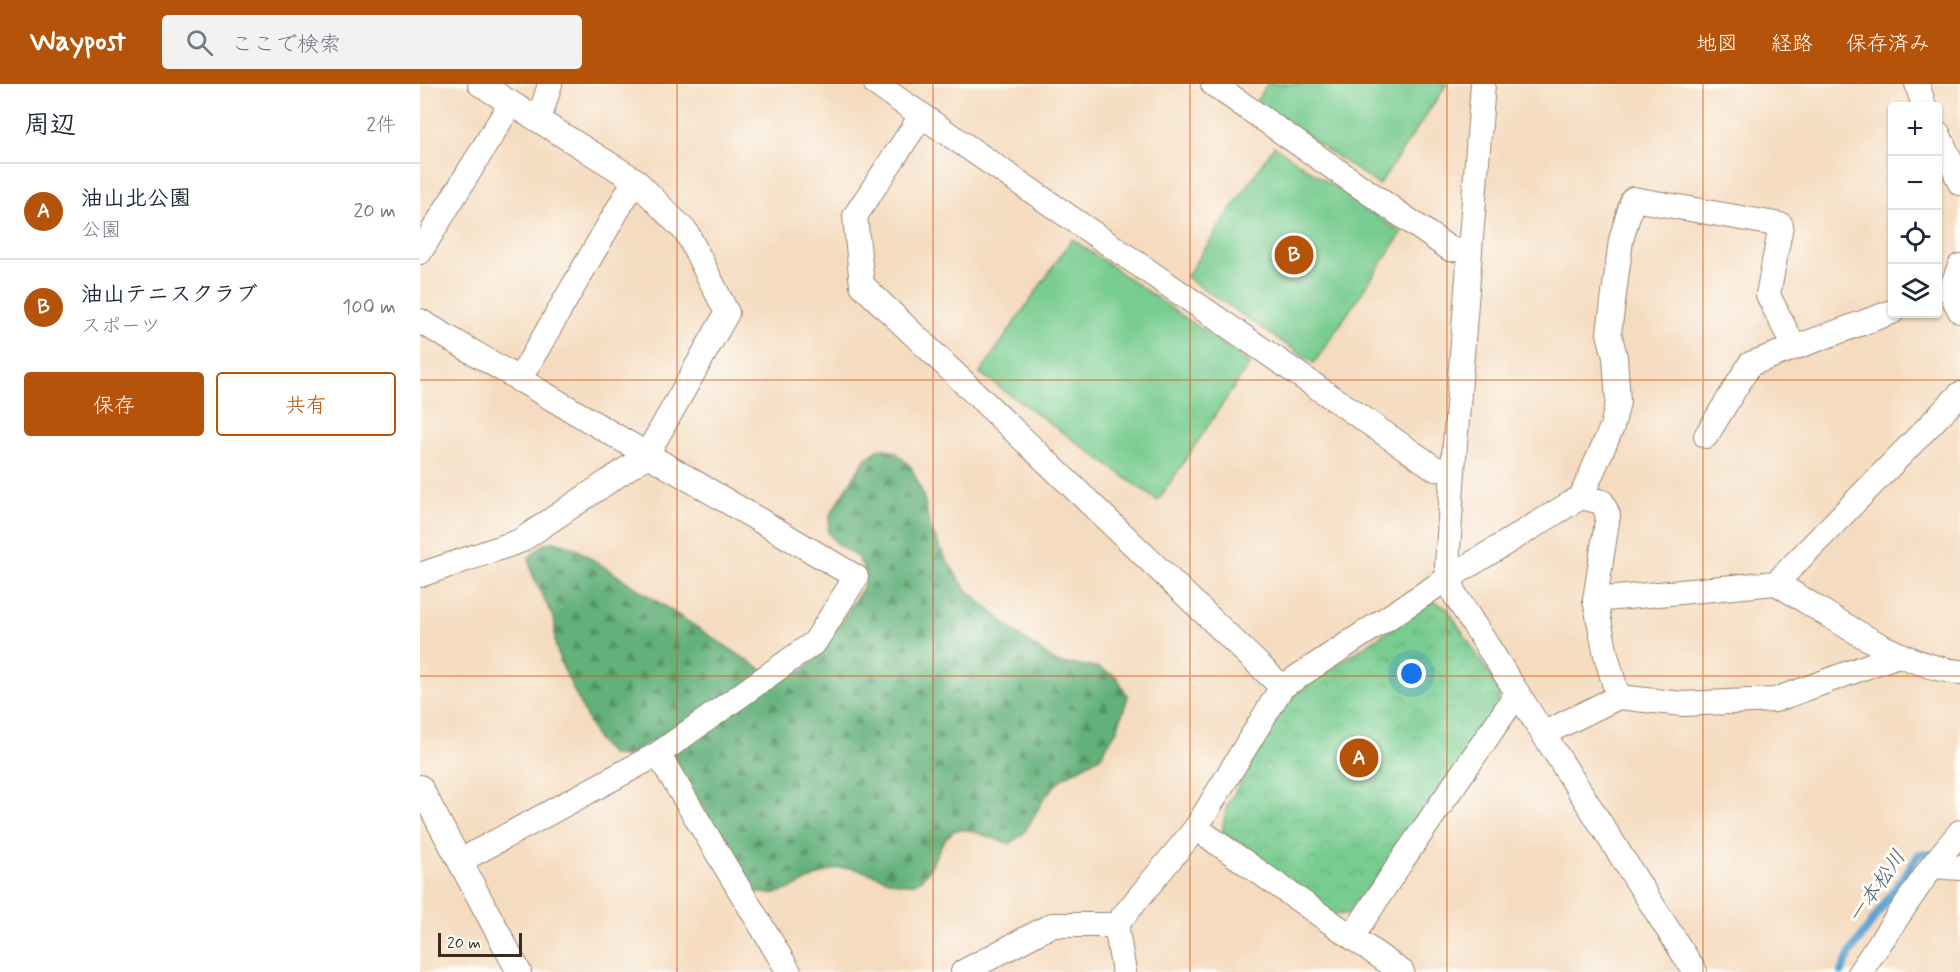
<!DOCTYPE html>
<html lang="ja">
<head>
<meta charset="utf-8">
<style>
	:root { --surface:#fff; --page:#f2f2f3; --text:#1f2937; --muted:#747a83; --line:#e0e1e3; --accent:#b45309 }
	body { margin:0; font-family:Mynerve,"Klee One",sans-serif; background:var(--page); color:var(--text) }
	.controls { position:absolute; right:18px; top:18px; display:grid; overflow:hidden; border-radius:6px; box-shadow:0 2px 4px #0004 }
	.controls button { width:54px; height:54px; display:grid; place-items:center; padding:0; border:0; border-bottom:2px solid var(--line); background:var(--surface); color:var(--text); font:30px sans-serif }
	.scale { position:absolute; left:18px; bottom:15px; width:84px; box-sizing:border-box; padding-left:6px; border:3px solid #3b2a1e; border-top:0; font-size:16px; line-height:21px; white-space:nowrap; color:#3b2a1e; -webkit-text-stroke:4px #fdfcf7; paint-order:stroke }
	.you { position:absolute; left:992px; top:590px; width:21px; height:21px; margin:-15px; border:4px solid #fff; border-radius:50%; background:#1a73e8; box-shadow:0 0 0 9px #1a73e833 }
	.badge { display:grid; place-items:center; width:39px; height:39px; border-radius:50%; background:var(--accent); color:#fff; font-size:20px; font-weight:700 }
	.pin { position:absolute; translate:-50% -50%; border:3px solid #fff; box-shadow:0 2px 6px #0006 }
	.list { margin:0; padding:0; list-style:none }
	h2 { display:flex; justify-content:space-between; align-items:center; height:78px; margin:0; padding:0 24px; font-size:26px }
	h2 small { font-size:20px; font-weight:400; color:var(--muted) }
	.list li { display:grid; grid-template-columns:39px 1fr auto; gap:18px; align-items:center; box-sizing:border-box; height:96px; padding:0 24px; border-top:2px solid var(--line) }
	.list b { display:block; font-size:22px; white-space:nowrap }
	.list p { margin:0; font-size:20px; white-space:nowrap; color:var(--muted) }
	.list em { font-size:20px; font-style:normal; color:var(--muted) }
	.actions { display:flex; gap:12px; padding:18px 24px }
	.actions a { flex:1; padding:14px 0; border:2px solid var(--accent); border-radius:6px; text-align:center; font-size:21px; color:var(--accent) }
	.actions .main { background:var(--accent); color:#fff }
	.icon { flex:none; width:33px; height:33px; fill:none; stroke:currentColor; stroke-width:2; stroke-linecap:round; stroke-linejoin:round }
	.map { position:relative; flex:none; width:1540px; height:888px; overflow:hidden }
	header { display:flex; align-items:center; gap:36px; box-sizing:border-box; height:84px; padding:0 30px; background:var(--accent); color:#fff }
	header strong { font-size:28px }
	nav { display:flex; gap:33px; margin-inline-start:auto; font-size:21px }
	.search { width:420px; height:54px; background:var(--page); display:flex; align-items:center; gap:15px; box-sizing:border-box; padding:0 21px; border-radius:6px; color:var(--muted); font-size:22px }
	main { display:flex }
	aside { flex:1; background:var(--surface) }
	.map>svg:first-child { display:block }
</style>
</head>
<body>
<header>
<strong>Waypost</strong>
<div class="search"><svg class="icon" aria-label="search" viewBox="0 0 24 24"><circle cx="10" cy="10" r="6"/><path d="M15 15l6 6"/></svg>ここで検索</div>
<nav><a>地図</a><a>経路</a><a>保存済み</a></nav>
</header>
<main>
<aside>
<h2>周辺<small>2件</small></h2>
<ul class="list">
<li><span class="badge">A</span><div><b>油山北公園</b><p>公園</p></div><em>20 m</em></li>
<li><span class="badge">B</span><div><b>油山テニスクラブ</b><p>スポーツ</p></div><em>100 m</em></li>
</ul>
<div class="actions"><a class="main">保存</a><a>共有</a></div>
</aside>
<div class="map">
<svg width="1540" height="888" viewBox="0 0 1540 888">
	<defs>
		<pattern id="forest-firs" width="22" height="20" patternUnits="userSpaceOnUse" patternTransform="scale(1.5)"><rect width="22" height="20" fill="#62b07a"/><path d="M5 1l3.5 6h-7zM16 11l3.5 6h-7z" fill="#528f63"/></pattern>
		<pattern id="park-crowns" width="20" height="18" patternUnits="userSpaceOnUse" patternTransform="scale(1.5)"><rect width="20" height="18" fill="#78cc90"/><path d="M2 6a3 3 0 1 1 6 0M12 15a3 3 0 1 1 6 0" fill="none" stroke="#69af7c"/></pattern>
	</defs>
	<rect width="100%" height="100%" fill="#fdfcf7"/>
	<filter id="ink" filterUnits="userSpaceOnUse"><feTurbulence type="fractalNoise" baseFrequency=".0167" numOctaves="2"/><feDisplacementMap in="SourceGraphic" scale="12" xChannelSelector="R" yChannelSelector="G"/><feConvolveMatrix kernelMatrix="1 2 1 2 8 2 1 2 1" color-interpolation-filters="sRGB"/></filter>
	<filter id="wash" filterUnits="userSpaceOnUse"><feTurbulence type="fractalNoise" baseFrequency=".008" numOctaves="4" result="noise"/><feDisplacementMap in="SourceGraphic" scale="24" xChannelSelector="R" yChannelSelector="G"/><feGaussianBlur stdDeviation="1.35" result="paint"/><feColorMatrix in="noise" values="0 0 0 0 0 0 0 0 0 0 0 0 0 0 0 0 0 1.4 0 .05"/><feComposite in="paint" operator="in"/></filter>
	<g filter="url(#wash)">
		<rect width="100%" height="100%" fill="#f5dcc0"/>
		<path fill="url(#forest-firs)" stroke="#4e6d4c" stroke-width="1.5" d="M461,364l14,4 16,15 12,27 7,33 17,34 18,27 52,46 41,29 39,4 20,10 11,20 -11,33 -17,27 -38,21 -17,19 -21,36 -14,11 -41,-14h-14c-3,3 -8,6 -10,9 -9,12 -14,36 -28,43 -20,9 -51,-17 -76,-14 -30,4 -56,35 -87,23l-77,-125 -24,-26 -26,16 -15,-1 -15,-15 -37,-79 -5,-18v-21l-23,-49 -3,-15c19,-21 24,-20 49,-8l181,118 26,10 17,-7 15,-13 46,-70 2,-18 -7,-12 -21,-14 -9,-12 2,-17 35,-56z"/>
		<polygon fill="url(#park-crowns)" stroke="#5a7b57" stroke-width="1.5" points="1012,517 1027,524 1080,607 1077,626 931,829 915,831 802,748 807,722 864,623 883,604"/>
		<g fill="#78cc90" stroke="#5a7b57" stroke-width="1.5">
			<polygon points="847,0 1027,0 959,101 836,18"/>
			<polygon points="854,62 982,149 894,279 766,193"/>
			<polygon points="652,155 830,279 738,417 560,289"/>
		</g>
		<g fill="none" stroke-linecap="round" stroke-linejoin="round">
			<polyline stroke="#5ba4d2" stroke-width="8" points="1421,888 1431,868 1499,770 1516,770"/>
		</g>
	</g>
	<g filter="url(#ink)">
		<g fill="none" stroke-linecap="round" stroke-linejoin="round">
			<g stroke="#98836f" stroke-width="26">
				<g id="street">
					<polyline points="456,0 1016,385 1033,386"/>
					<polyline points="793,0 1030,165 1050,166"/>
					<polyline points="1063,0 1033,386 1027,483 1035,511 1275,888"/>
					<polyline points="1497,0 1504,22"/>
					<polyline points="502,31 435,132 442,201 862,603"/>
					<polyline points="119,36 130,0"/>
					<polyline points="1518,49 1540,99"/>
					<polyline points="0,168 91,19"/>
					<polyline points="1540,182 1530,207 1540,227"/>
					<polyline points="0,237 436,493 395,558 238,670 40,777"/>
					<polyline points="99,296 215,96"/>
					<path d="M1540,310l-184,189c53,31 122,83 184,89"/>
					<polyline points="1286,352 1330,280 1472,228"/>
					<polyline points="1161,413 1192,343 1198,318 1195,273 1189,249 1201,156 1213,115 1361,141 1348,211 1374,263"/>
					<polyline points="0,491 100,457 226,372 307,229 267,149 215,96 60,0"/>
					<polyline points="1175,516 1356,499"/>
					<polyline points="1123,650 1198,613 1262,620 1355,616 1478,571"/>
					<polyline points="238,670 369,888"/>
					<polyline points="0,703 99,888"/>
					<polyline points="776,744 982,888"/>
					<polyline points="1512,782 1540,784"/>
					<polyline points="932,853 983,775 1097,610"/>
					<polyline points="543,888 632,841 696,841"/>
					<polyline points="704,888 696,841 776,744 862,603 1030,493 1161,413 1182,418 1188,431 1175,516 1186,571 1198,613"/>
					<polyline points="1440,888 1512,782 1540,748"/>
				</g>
			</g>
			<use href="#street" stroke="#fff" stroke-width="24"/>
		</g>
	</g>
	<path fill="none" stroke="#d7540e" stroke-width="1.5" stroke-opacity="0.55" d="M257,0v888M513,0v888M770,0v888M1027,0v888M1283,0v888M0,296h1540M0,592h1540"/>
	<g text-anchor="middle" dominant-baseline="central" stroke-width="6" stroke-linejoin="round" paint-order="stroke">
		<g font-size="21" font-style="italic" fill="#485b66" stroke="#fdfcf7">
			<text transform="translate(1457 803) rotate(-55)">一本松川</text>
		</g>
	</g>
</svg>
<div class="controls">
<button>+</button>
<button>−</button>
<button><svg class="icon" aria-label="locate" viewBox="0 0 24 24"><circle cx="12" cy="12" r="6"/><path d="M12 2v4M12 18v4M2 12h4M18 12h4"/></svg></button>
<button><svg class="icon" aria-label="layers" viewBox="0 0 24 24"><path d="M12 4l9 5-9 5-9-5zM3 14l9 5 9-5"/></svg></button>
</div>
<div class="scale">20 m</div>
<div class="you"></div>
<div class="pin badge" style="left:939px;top:674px">A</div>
<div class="pin badge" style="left:874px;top:171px">B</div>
</div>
</main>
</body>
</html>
